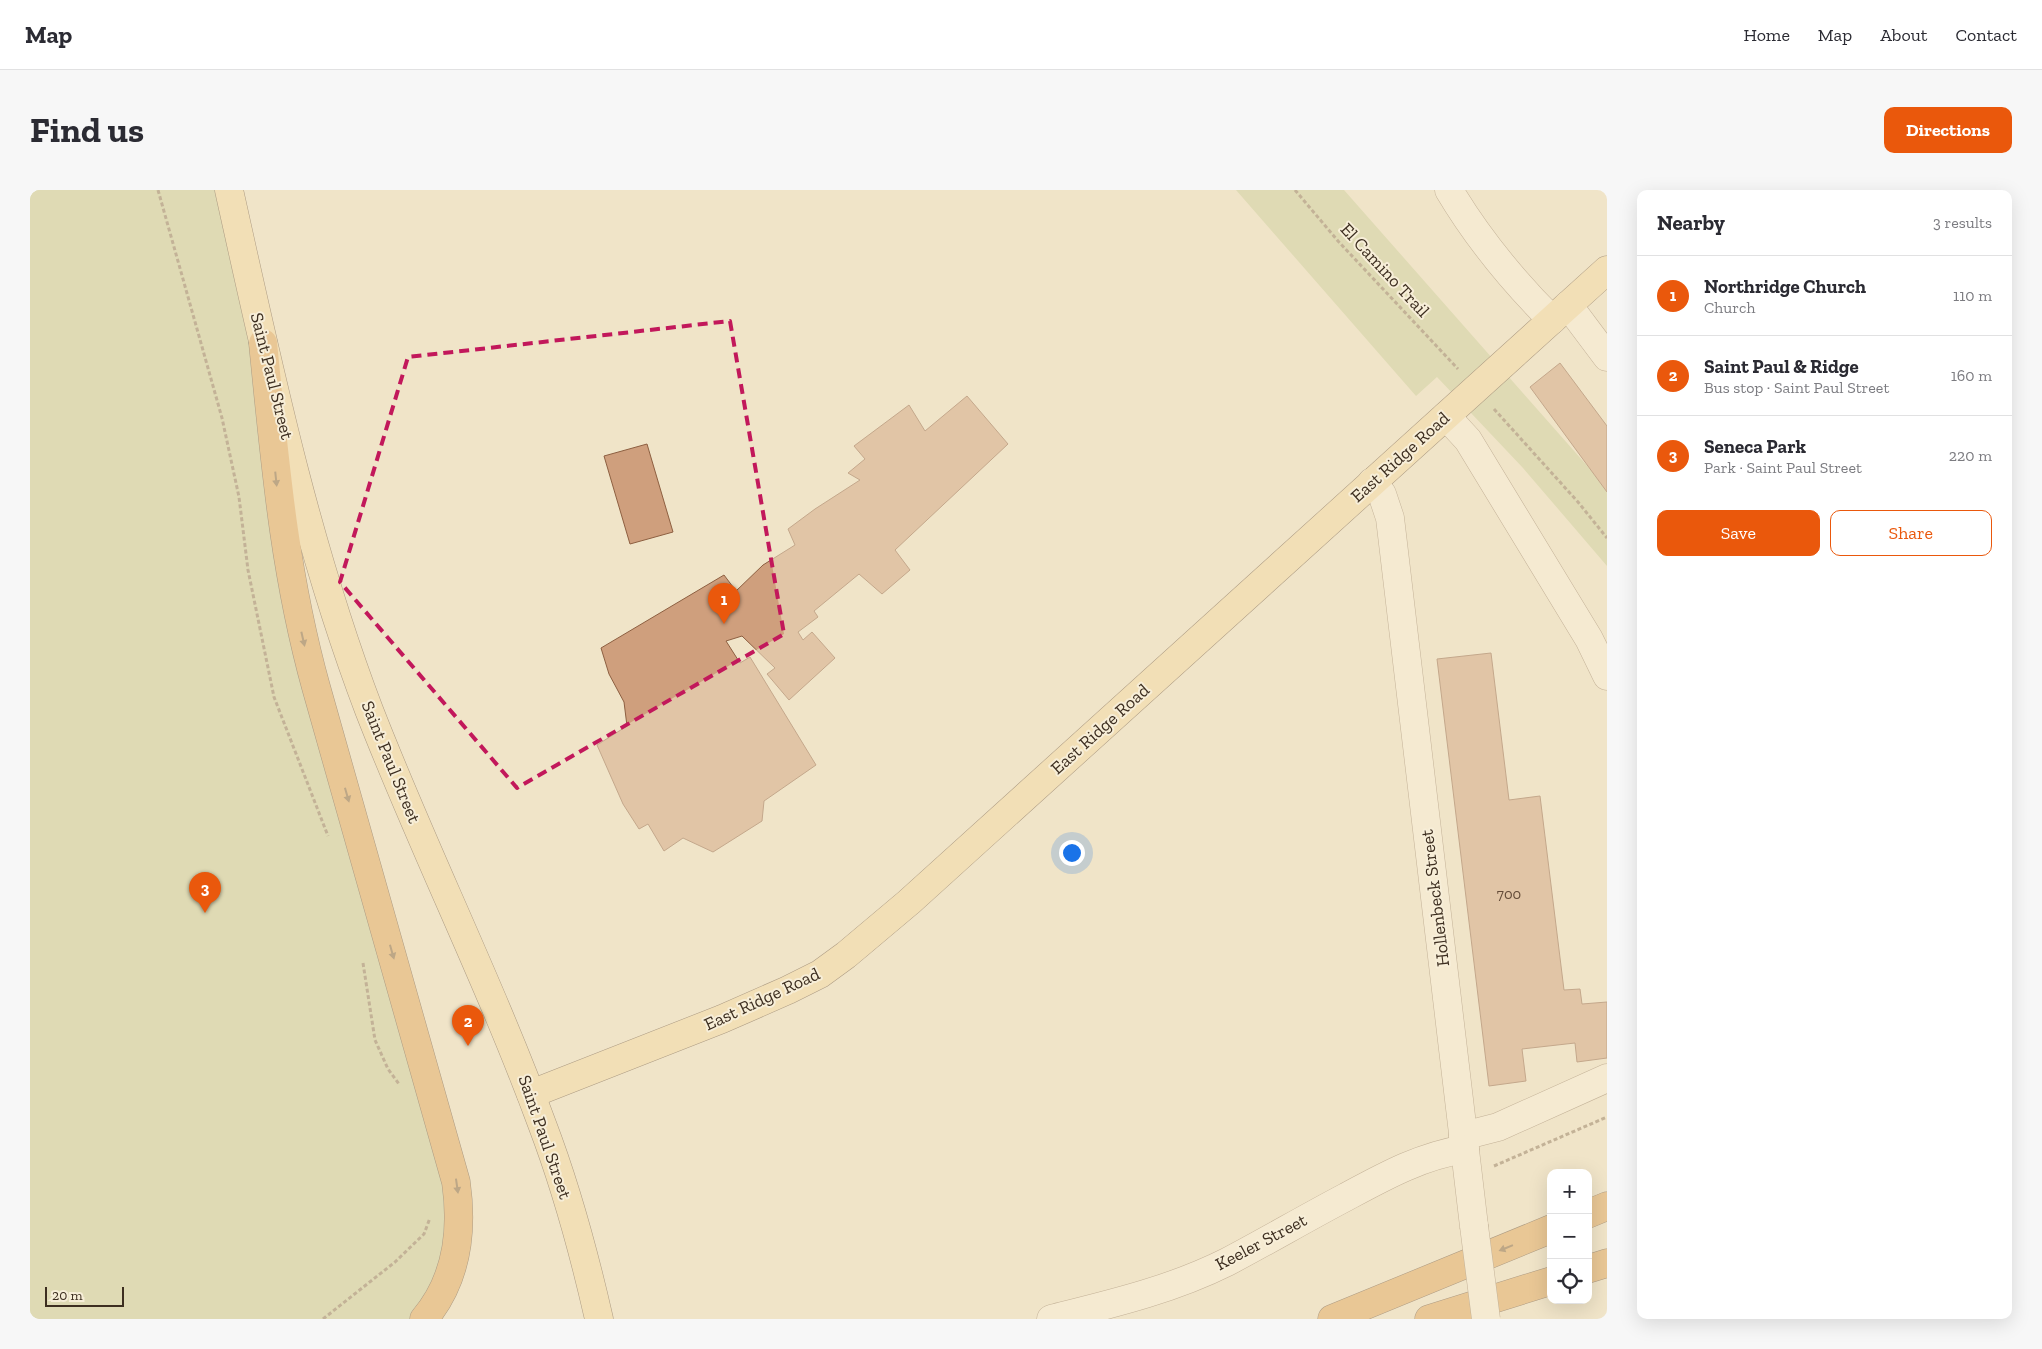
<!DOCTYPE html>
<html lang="en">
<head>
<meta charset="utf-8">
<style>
	:root { --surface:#fff; --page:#f7f7f7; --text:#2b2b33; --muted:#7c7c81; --line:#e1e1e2; --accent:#ea580c }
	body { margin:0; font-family:"Zilla Slab",serif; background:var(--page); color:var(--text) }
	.controls { position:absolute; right:15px; bottom:15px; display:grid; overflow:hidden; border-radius:10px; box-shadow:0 5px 20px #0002 }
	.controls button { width:45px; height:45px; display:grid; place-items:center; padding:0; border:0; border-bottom:1px solid var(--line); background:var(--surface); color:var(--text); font:25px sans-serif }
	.scale { position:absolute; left:15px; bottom:12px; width:79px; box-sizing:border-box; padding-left:5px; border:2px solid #3d2e20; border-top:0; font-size:14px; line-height:18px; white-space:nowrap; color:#3d2e20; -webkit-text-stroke:4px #f7eed8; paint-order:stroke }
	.you { position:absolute; left:1041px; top:662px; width:18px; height:18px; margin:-12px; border:4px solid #fff; border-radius:50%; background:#1a73e8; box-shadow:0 0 0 8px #1a73e833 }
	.badge { display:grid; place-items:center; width:32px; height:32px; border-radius:50%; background:var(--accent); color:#fff; font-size:16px; font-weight:700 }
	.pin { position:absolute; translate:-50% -41px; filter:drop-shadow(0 1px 2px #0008) }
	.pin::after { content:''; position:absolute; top:26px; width:18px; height:15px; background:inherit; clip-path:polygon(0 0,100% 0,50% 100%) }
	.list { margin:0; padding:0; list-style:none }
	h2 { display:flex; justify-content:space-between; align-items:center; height:65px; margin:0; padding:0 20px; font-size:21px }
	h2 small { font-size:16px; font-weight:400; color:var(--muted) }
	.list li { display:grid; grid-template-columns:32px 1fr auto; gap:15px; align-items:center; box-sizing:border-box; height:80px; padding:0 20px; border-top:1px solid var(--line) }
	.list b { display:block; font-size:19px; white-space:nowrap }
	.list p { margin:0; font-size:16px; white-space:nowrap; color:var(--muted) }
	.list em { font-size:16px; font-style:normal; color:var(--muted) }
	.actions { display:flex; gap:10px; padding:15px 20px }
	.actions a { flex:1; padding:11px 0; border:1px solid var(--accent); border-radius:10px; text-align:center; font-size:18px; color:var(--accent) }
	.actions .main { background:var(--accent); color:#fff }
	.icon { flex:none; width:28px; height:28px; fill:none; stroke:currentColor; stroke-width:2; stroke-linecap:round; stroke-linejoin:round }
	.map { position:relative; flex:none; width:1577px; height:1129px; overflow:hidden; border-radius:10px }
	header { display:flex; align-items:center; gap:30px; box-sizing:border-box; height:70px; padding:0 25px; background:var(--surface); border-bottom:1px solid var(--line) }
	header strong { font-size:24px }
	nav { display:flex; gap:28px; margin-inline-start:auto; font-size:18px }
	.intro { display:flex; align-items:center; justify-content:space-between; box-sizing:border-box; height:120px; padding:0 30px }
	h1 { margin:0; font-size:35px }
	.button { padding:12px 22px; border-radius:10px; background:var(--accent); color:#fff; font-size:18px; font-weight:700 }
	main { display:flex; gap:30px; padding:0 30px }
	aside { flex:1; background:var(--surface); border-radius:10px; box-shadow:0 5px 20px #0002 }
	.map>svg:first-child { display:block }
</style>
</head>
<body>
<header>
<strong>Map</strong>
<nav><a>Home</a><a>Map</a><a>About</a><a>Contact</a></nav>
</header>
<div class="intro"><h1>Find us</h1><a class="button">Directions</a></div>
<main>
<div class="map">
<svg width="1577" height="1129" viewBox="0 0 1577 1129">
	<rect width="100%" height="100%" fill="#f0e4c8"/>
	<g fill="#c9cf9b">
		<polygon points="0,0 199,0 245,282 429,1009 394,1129 0,1129"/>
		<polygon points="1206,0 1314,0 1560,279 1577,302 1577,376 1493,278 1407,187 1386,206"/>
	</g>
	<g fill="#cf9f7d" stroke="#8d5f41">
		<polygon points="1530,173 1577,236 1577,302 1500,197"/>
		<polygon points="937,206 978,254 865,360 880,380 852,404 829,384 784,421 788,427 768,442 773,450 782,442 805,468 759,510 737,484 745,478 712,446 696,451 710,473 720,467 786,575 734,611 732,631 683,662 653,648 634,661 618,634 609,639 593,614 567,555 597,536 594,512 579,484 571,458 694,385 706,401 733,375 765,355 758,339 785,319 830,290 818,283 835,269 824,256 879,215 895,241"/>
		<polygon points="617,254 643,342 600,354 574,266"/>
		<polygon points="1461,463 1479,610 1510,606 1534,800 1550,799 1552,814 1577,812 1577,868 1547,872 1545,853 1492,859 1496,891 1459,896 1407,469"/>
	</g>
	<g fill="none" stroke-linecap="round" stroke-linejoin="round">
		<g stroke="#8d765c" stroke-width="29">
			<g id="minor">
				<path d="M1419,0c28,47 64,91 103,130"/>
				<polyline points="1538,115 1577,167"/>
				<polyline points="1416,226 1438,250 1559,449 1577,486"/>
				<polyline points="1342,292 1352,304 1360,328 1444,1036"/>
				<polyline points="1433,946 1468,937 1577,888"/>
				<path d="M1021,1129c60,-15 120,-29 176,-57 40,-21 79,-44 119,-65 39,-21 75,-41 119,-48"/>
			</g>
		</g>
		<g stroke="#5b4430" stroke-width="29">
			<g id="major">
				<path d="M199,0c39,175 76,352 140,520 54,139 121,273 173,414 24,63 42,129 57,195"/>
				<polyline points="501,904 692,829 758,800 790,784 816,765 879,712 1577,80"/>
			</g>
		</g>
		<g stroke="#5b4430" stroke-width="29">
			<g id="highway">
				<path d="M233,153c12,119 21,229 53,344l140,495c7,49 1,98 -32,137"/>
				<polyline points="1558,1024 1577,1016"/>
				<polyline points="1558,1079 1577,1073"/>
				<polyline points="1302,1129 1521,1039"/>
				<polyline points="1399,1129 1521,1091"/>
			</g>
		</g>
		<g stroke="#8d765c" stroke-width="3" stroke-dasharray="4 2.5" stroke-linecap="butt">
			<polyline points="128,0 192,228 209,307 218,380 244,507 298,646"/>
			<polyline points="1265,0 1308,51 1428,179"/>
			<polyline points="1464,219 1548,312 1577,348"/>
			<polyline points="333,773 345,850 358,879 369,894"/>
			<polyline points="1464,976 1577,927"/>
			<polyline points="293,1129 365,1072 394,1044 400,1028"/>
		</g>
		<use href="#minor" stroke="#faf1dc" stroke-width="28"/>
		<use href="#major" stroke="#f3d9a0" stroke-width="28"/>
		<use href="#highway" stroke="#e0a458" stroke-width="28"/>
		<g stroke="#8d765c" stroke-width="29" stroke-linecap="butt">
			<polyline id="minor-bridge" points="1444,1036 1456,1129"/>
		</g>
		<use href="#minor-bridge" stroke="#faf1dc" stroke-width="28"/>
	</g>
	<defs><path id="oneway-solid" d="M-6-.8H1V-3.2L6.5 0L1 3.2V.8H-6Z" transform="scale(1.25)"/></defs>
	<g fill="#7e5d36">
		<use href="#oneway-solid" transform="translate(246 289) rotate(84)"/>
		<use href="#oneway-solid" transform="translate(273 449) rotate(77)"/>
		<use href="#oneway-solid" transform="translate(317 605) rotate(74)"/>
		<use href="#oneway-solid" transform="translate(362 762) rotate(74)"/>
		<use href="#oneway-solid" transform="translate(427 996) rotate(82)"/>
		<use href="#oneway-solid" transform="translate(1476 1058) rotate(158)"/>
	</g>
	<path d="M0 0H1577V1129H0ZM700,131l54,313 -267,154 -177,-206 68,-225z" fill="#f0e4c8" fill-opacity=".55" fill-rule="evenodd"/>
	<path fill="none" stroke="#c2185b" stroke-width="4" stroke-dasharray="10 6" stroke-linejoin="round" d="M700,131l54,313 -267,154 -177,-206 68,-225z"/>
	<g text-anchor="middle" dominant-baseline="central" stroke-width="4" stroke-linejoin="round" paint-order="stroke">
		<g font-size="15" fill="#624a37">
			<text x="1479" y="704">700</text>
		</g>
		<g font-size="18" fill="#3d2e20" stroke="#f7eed8">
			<text transform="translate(1355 80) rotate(47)">El Camino Trail</text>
			<text transform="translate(242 186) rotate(76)">Saint Paul Street</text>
			<text transform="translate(1370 267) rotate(-42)">East Ridge Road</text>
			<text transform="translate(1070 539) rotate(-42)">East Ridge Road</text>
			<text transform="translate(361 572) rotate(68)">Saint Paul Street</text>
			<text transform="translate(1405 708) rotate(-97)">Hollenbeck Street</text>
			<text transform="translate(732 809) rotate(-25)">East Ridge Road</text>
			<text transform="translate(515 947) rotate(71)">Saint Paul Street</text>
			<text transform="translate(1231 1052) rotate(-28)">Keeler Street</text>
		</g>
	</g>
</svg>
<div class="controls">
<button>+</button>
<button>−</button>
<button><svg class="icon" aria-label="locate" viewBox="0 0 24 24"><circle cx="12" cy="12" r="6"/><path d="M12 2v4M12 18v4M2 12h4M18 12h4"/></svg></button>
</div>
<div class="scale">20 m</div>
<div class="you"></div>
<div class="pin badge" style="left:694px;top:434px">1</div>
<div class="pin badge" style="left:438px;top:856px">2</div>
<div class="pin badge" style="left:175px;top:723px">3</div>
</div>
<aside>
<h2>Nearby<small>3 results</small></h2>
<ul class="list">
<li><span class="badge">1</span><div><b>Northridge Church</b><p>Church</p></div><em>110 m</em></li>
<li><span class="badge">2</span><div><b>Saint Paul &amp; Ridge</b><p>Bus stop · Saint Paul Street</p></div><em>160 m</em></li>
<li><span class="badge">3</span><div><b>Seneca Park</b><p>Park · Saint Paul Street</p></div><em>220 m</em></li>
</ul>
<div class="actions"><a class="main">Save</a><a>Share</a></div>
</aside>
</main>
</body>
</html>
